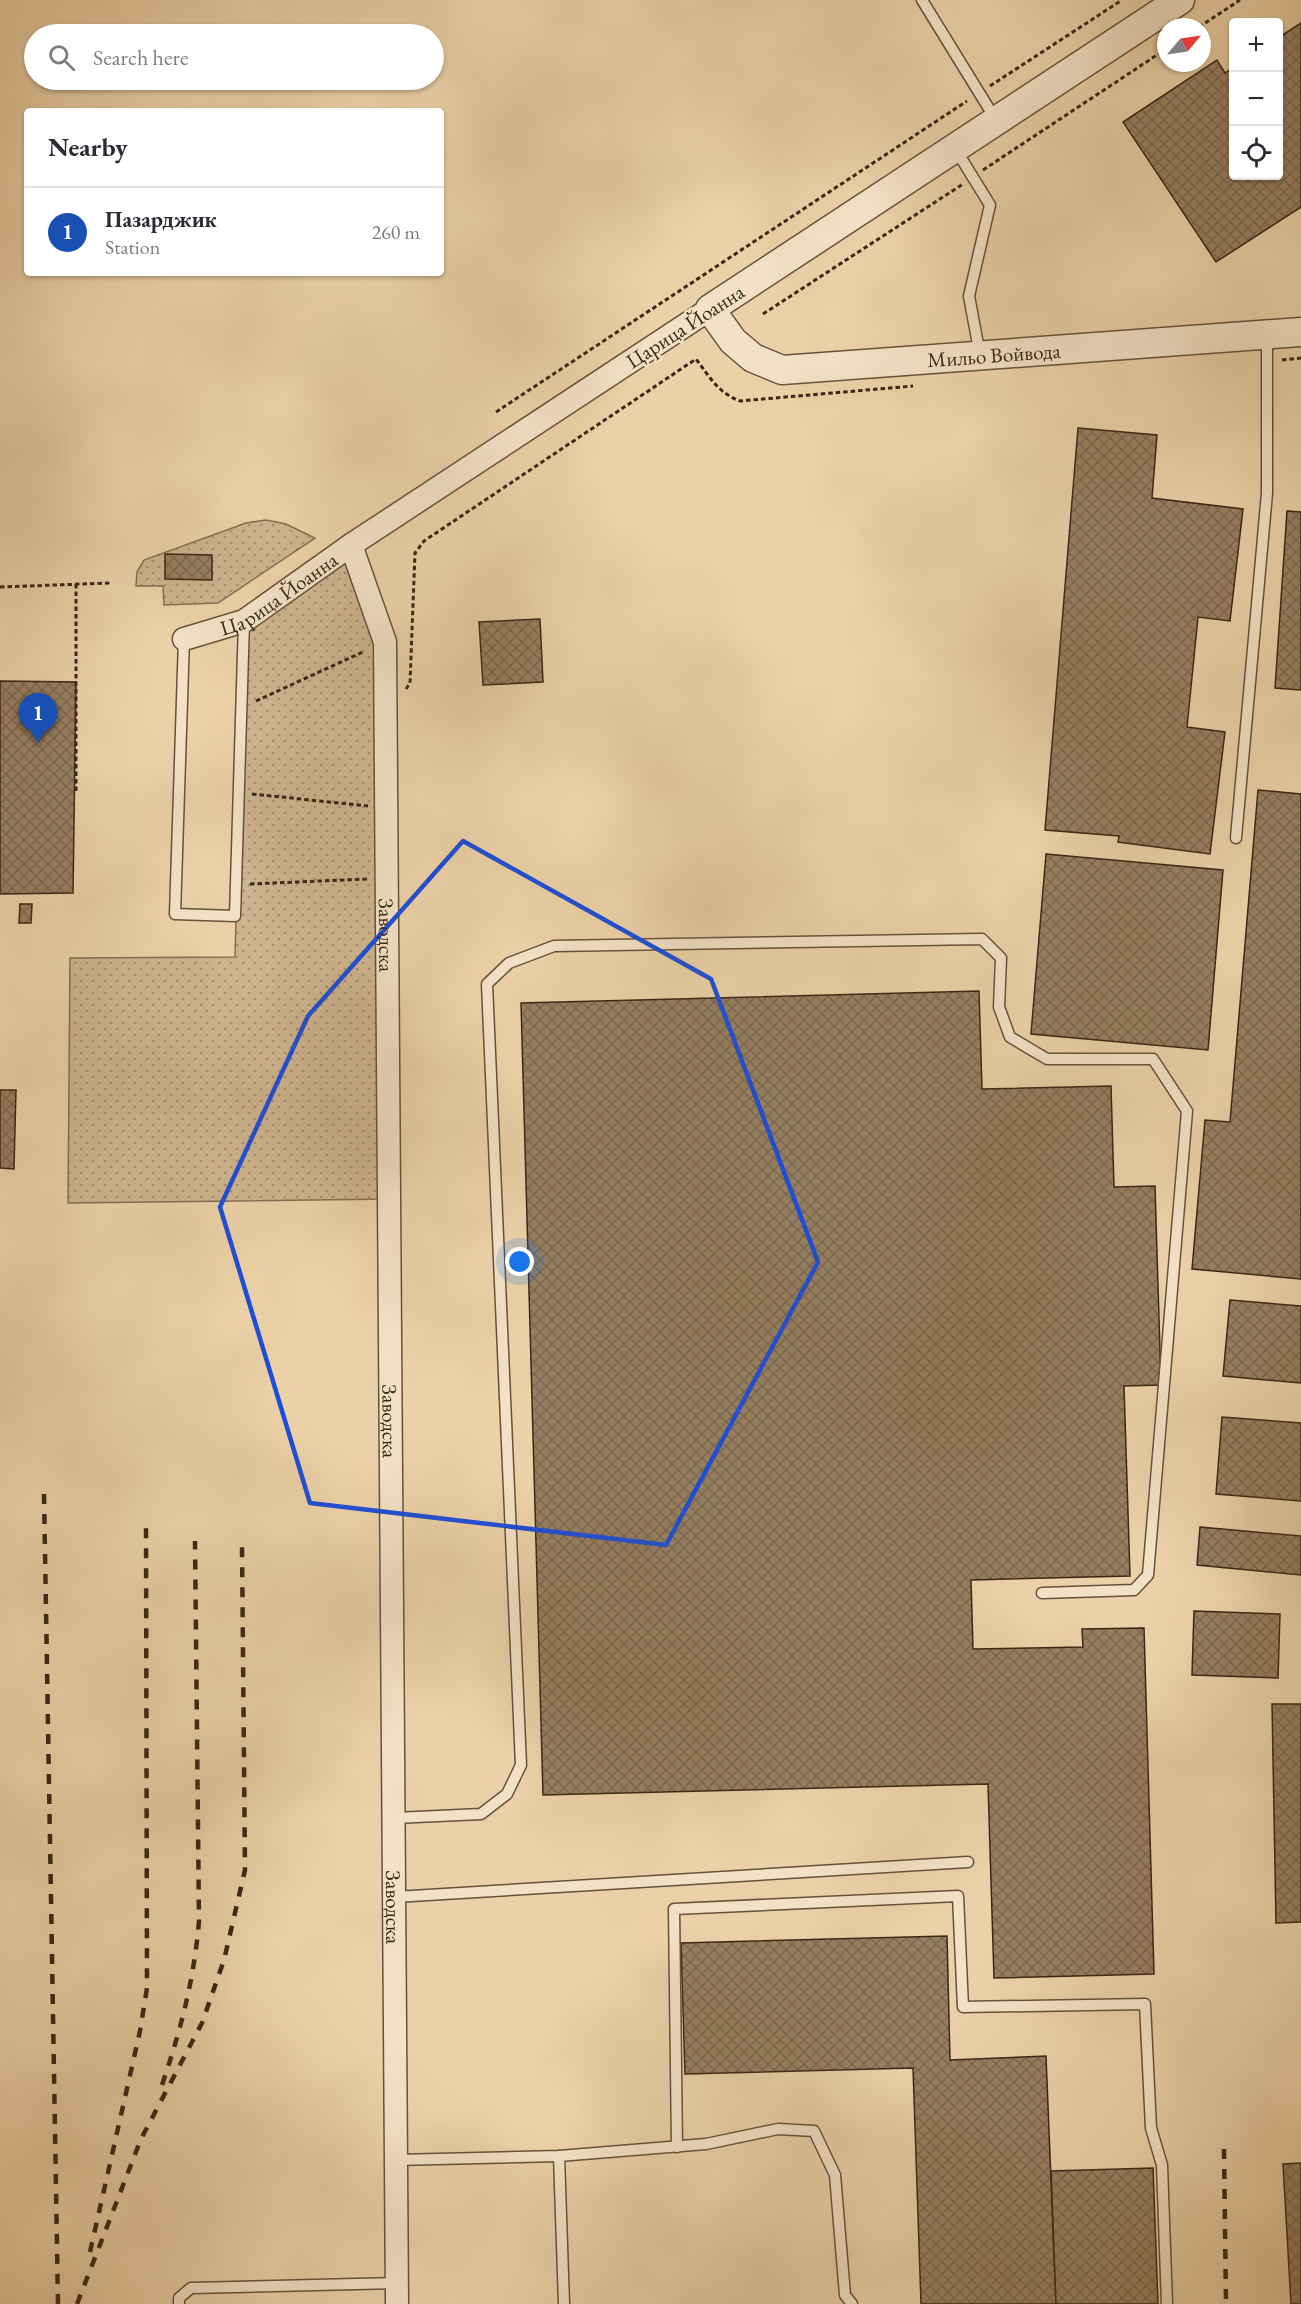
<!DOCTYPE html>
<html lang="en">
<head>
<meta charset="utf-8">
<style>
	:root { --surface:#fff; --page:#f2f2f3; --text:#2b2b33; --muted:#7c7c81; --line:#e1e1e2; --accent:#8f2418 }
	body { margin:0; font-family:"EB Garamond",serif; background:var(--page); color:var(--text) }
	.controls { position:absolute; right:18px; top:18px; display:grid; overflow:hidden; border-radius:6px; box-shadow:0 2px 4px #0004 }
	.controls button { width:54px; height:54px; display:grid; place-items:center; padding:0; border:0; border-bottom:2px solid var(--line); background:var(--surface); color:var(--text); font:30px sans-serif }
	.compass { position:absolute; left:1157px; top:18px; width:54px; height:54px; border-radius:50%; background:var(--surface); box-shadow:0 2px 4px #0004; rotate:61deg }
	.you { position:absolute; left:520px; top:1262px; width:21px; height:21px; margin:-15px; border:4px solid #fff; border-radius:50%; background:#1a73e8; box-shadow:0 0 0 9px #1a73e833 }
	.badge { display:grid; place-items:center; width:39px; height:39px; border-radius:50%; background:var(--accent); color:#fff; font-size:20px; font-weight:700 }
	.pin { position:absolute; translate:-50% -50px; filter:drop-shadow(0 2px 3px #0008) }
	.pin::after { content:''; position:absolute; top:32px; width:21px; height:18px; background:inherit; clip-path:polygon(0 0,100% 0,50% 100%) }
	.list { margin:0; padding:0; list-style:none }
	h2 { display:flex; justify-content:space-between; align-items:center; height:78px; margin:0; padding:0 24px; font-size:26px }
	h2 small { font-size:20px; font-weight:400; color:var(--muted) }
	.list li { display:grid; grid-template-columns:39px 1fr auto; gap:18px; align-items:center; box-sizing:border-box; height:90px; padding:0 24px; border-top:2px solid var(--line) }
	.list b { display:block; font-size:22px; white-space:nowrap }
	.list p { margin:0; font-size:20px; white-space:nowrap; color:var(--muted) }
	.list em { font-size:20px; font-style:normal; color:var(--muted) }
	.icon { flex:none; width:33px; height:33px; fill:none; stroke:currentColor; stroke-width:2; stroke-linecap:round; stroke-linejoin:round }
	.map { position:relative; flex:none; width:1301px; height:2304px; overflow:hidden }
	.search { position:absolute; background:var(--surface); box-shadow:0 2px 4px #0004; left:24px; top:24px; width:420px; height:66px; display:flex; align-items:center; gap:15px; box-sizing:border-box; padding:0 21px; border-radius:33px; color:var(--muted); font-size:22px }
	.panel { position:absolute; background:var(--surface); box-shadow:0 2px 4px #0004; left:24px; top:108px; width:420px; height:168px; border-radius:6px }
	.map>svg:first-child { display:block }
</style>
</head>
<body>
<div class="map">
<svg width="1301" height="2304" viewBox="0 0 1301 2304">
	<defs>
		<pattern id="grass-dots" width="8" height="8" patternUnits="userSpaceOnUse" patternTransform="scale(1.5)"><rect width="8" height="8" fill="#cdb48e"/><path d="M2 2h.1M6 6h.1" fill="none" stroke="#a79273" stroke-width="1.8" stroke-linecap="round"/></pattern>
		<pattern id="building-cross-hatch" width="8" height="8" patternUnits="userSpaceOnUse" patternTransform="scale(1.5)"><rect width="8" height="8" fill="#967f61"/><path d="M0 0l8 8M0 8l8-8" fill="none" stroke="#7b684f"/></pattern>
	</defs>
	<rect width="100%" height="100%" fill="#ebd1a7"/>
	<filter id="stains"><feTurbulence type="fractalNoise" baseFrequency=".00333" numOctaves="4"/><feColorMatrix values="0 0 0 0 .2 0 0 0 0 .09 0 0 0 0 .02 0 0 0 .5 -.17"/></filter>
	<radialGradient id="worn" r=".72"><stop offset=".6" stop-color="#630" stop-opacity="0"/><stop offset="1" stop-color="#630" stop-opacity=".3"/></radialGradient>
	<g fill="url(#grass-dots)" stroke="#846e52" stroke-width="1.5">
		<polygon points="266,520 286,524 315,538 218,603 164,605 163,586 136,586 137,572 144,560 246,523"/>
		<polygon points="351,545 385,642 391,1199 68,1203 70,958 235,957 244,621"/>
	</g>
	<g fill="url(#building-cross-hatch)" stroke="#3a2716" stroke-width="1.5">
		<polygon points="1301,23 1301,207 1216,262 1123,122 1217,60 1225,73 1234,67 1234,176 1278,176 1278,38"/>
		<polygon points="1078,428 1157,435 1152,498 1243,509 1230,621 1198,617 1187,727 1225,732 1210,854 1118,842 1119,836 1045,830"/>
		<polygon points="1287,511 1301,512 1301,690 1275,688"/>
		<polygon points="165,554 212,555 212,580 165,579"/>
		<polygon points="540,619 543,682 483,685 479,622"/>
		<polygon points="0,681 76,682 73,893 0,894"/>
		<polygon points="1258,790 1301,794 1301,1279 1192,1269 1205,1120 1230,1122"/>
		<polygon points="1046,854 1223,870 1208,1050 1031,1034"/>
		<polygon points="20,904 32,904 31,923 19,923"/>
		<polygon points="979,991 982,1089 1111,1086 1114,1187 1155,1186 1161,1385 1124,1386 1130,1576 971,1580 973,1649 1083,1647 1082,1629 1144,1628 1154,1974 994,1978 988,1784 543,1795 521,1003"/>
		<polygon points="0,1090 16,1090 14,1169 0,1168"/>
		<polygon points="1230,1300 1301,1306 1301,1383 1223,1376"/>
		<polygon points="1222,1417 1301,1423 1301,1501 1216,1494"/>
		<polygon points="1200,1527 1301,1536 1301,1575 1197,1565"/>
		<polygon points="1194,1611 1280,1614 1278,1678 1192,1675"/>
		<polygon points="1272,1704 1301,1704 1301,1922 1276,1923"/>
		<polygon points="947,1936 950,2060 1046,2056 1056,2304 921,2304 913,2068 685,2074 681,1943"/>
		<polygon points="1301,2163 1301,2304 1291,2304 1283,2164"/>
		<polygon points="1153,2168 1158,2304 1056,2304 1051,2171"/>
	</g>
	<g fill="none" stroke-linecap="round" stroke-linejoin="round">
		<g stroke="#66523a" stroke-width="13">
			<g id="service">
				<polyline points="922,0 996,120"/>
				<polyline points="956,150 990,205 969,296 980,355"/>
				<polyline points="184,639 175,914 235,916 244,621"/>
				<polyline points="1236,838 1267,493 1267,337"/>
				<polyline points="395,1818 481,1814 507,1794 521,1765 487,984 509,963 554,946 982,939 1001,958 999,1007 1010,1037 1047,1059 1153,1059 1187,1111 1148,1575 1134,1590 1042,1593"/>
				<polyline points="395,1897 968,1862"/>
				<polyline points="677,2147 674,1909 958,1896 963,2007 1145,2004 1151,2128 1162,2165 1167,2304"/>
				<polyline points="559,2156 564,2304"/>
				<polyline points="396,2160 559,2156 706,2144 778,2129 814,2131 835,2175 845,2295 852,2304"/>
				<polyline points="179,2304 179,2298 191,2288 397,2283"/>
			</g>
		</g>
		<g stroke="#66523a" stroke-width="25">
			<g id="minor">
				<path id="s1" d="M351,545l34,97 12,1662"/>
				<path id="s2" d="M184,639l60,-18 107,-76 359,-236"/>
			</g>
		</g>
		<g stroke="#66523a" stroke-width="31">
			<g id="tertiary">
				<path id="s3" d="M1180,0l-470,309 23,32 20,17 29,12 519,-38"/>
			</g>
		</g>
		<g stroke="#3a2716" stroke-width="3" stroke-dasharray="4.5 3" stroke-linecap="butt">
			<polyline points="1199,27 1240,0"/>
			<polyline points="990,86 1122,0"/>
			<polyline points="983,170 1166,49"/>
			<polyline points="763,314 963,184"/>
			<polyline points="1282,360 1301,358"/>
			<polyline points="496,412 967,101"/>
			<polyline points="76,584 76,792"/>
			<polyline points="0,587 110,583"/>
			<path d="M406,689l4,-6 5,-130 9,-12 272,-182c13,17 22,34 44,42l173,-15"/>
			<polyline points="256,701 365,651"/>
			<polyline points="252,794 368,806"/>
			<polyline points="250,884 367,879"/>
		</g>
		<use href="#service" stroke="#f2e1c6" stroke-width="10"/>
		<use href="#minor" stroke="#f2e1c6" stroke-width="22"/>
		<use href="#tertiary" stroke="#f2e1c6" stroke-width="28"/>
		<g stroke="#3a2716" stroke-width="4.5" stroke-dasharray="10 10" stroke-linecap="butt">
			<polyline points="44,1494 58,2304"/>
			<path d="M162,2085c19,-56 32,-105 37,-164l-4,-380"/>
			<polyline points="1224,2149 1226,2304"/>
			<polyline points="90,2252 140,2031 147,1988 146,1523"/>
			<polyline points="77,2304 141,2139 202,2023 224,1960 245,1870 242,1545"/>
		</g>
	</g>
	<path fill="none" stroke="#1d4ed8" stroke-width="4.5" stroke-linejoin="round" d="M463,841l248,138 107,283 -152,283 -356,-42 -90,-296 88,-191z"/>
	<g text-anchor="middle" dominant-baseline="central" stroke-width="5" stroke-linejoin="round" paint-order="stroke">
		<g font-size="21" fill="#3a2716" stroke="#f2e1c6">
			<text transform="translate(685 326) rotate(-33)">Царица Йоанна</text>
			<text stroke="none"><textPath href="#s3" startOffset="872">Мильо Войвода</textPath></text>
			<text stroke="none"><textPath href="#s2" startOffset="106">Царица Йоанна</textPath></text>
			<text stroke="none"><textPath href="#s1" startOffset="396">Заводска</textPath></text>
			<text stroke="none"><textPath href="#s1" startOffset="882">Заводска</textPath></text>
			<text stroke="none"><textPath href="#s1" startOffset="1368">Заводска</textPath></text>
		</g>
	</g>
	<rect width="100%" height="100%" filter="url(#stains)"/>
	<rect width="100%" height="100%" fill="url(#worn)"/>
</svg>
<div class="controls">
<button>+</button>
<button>−</button>
<button><svg class="icon" aria-label="locate" viewBox="0 0 24 24"><circle cx="12" cy="12" r="6"/><path d="M12 2v4M12 18v4M2 12h4M18 12h4"/></svg></button>
</div>
<svg class="compass" viewBox="-18 -18 36 36"><path d="M0-13l5 13h-10z" fill="#e53935"/><path d="M0 13l5-13h-10z" fill="#7c7c81"/></svg>
<div class="you"></div>
<div class="pin badge" style="left:38px;top:743px;background:#1a4fb4">1</div>
<div class="search"><svg class="icon" aria-label="search" viewBox="0 0 24 24"><circle cx="10" cy="10" r="6"/><path d="M15 15l6 6"/></svg>Search here</div>
<section class="panel">
<h2>Nearby<small></small></h2>
<ul class="list">
<li><span class="badge" style="background:#1a4fb4">1</span><div><b>Пазарджик</b><p>Station</p></div><em>260 m</em></li>
</ul>
</section>
</div>
</body>
</html>
